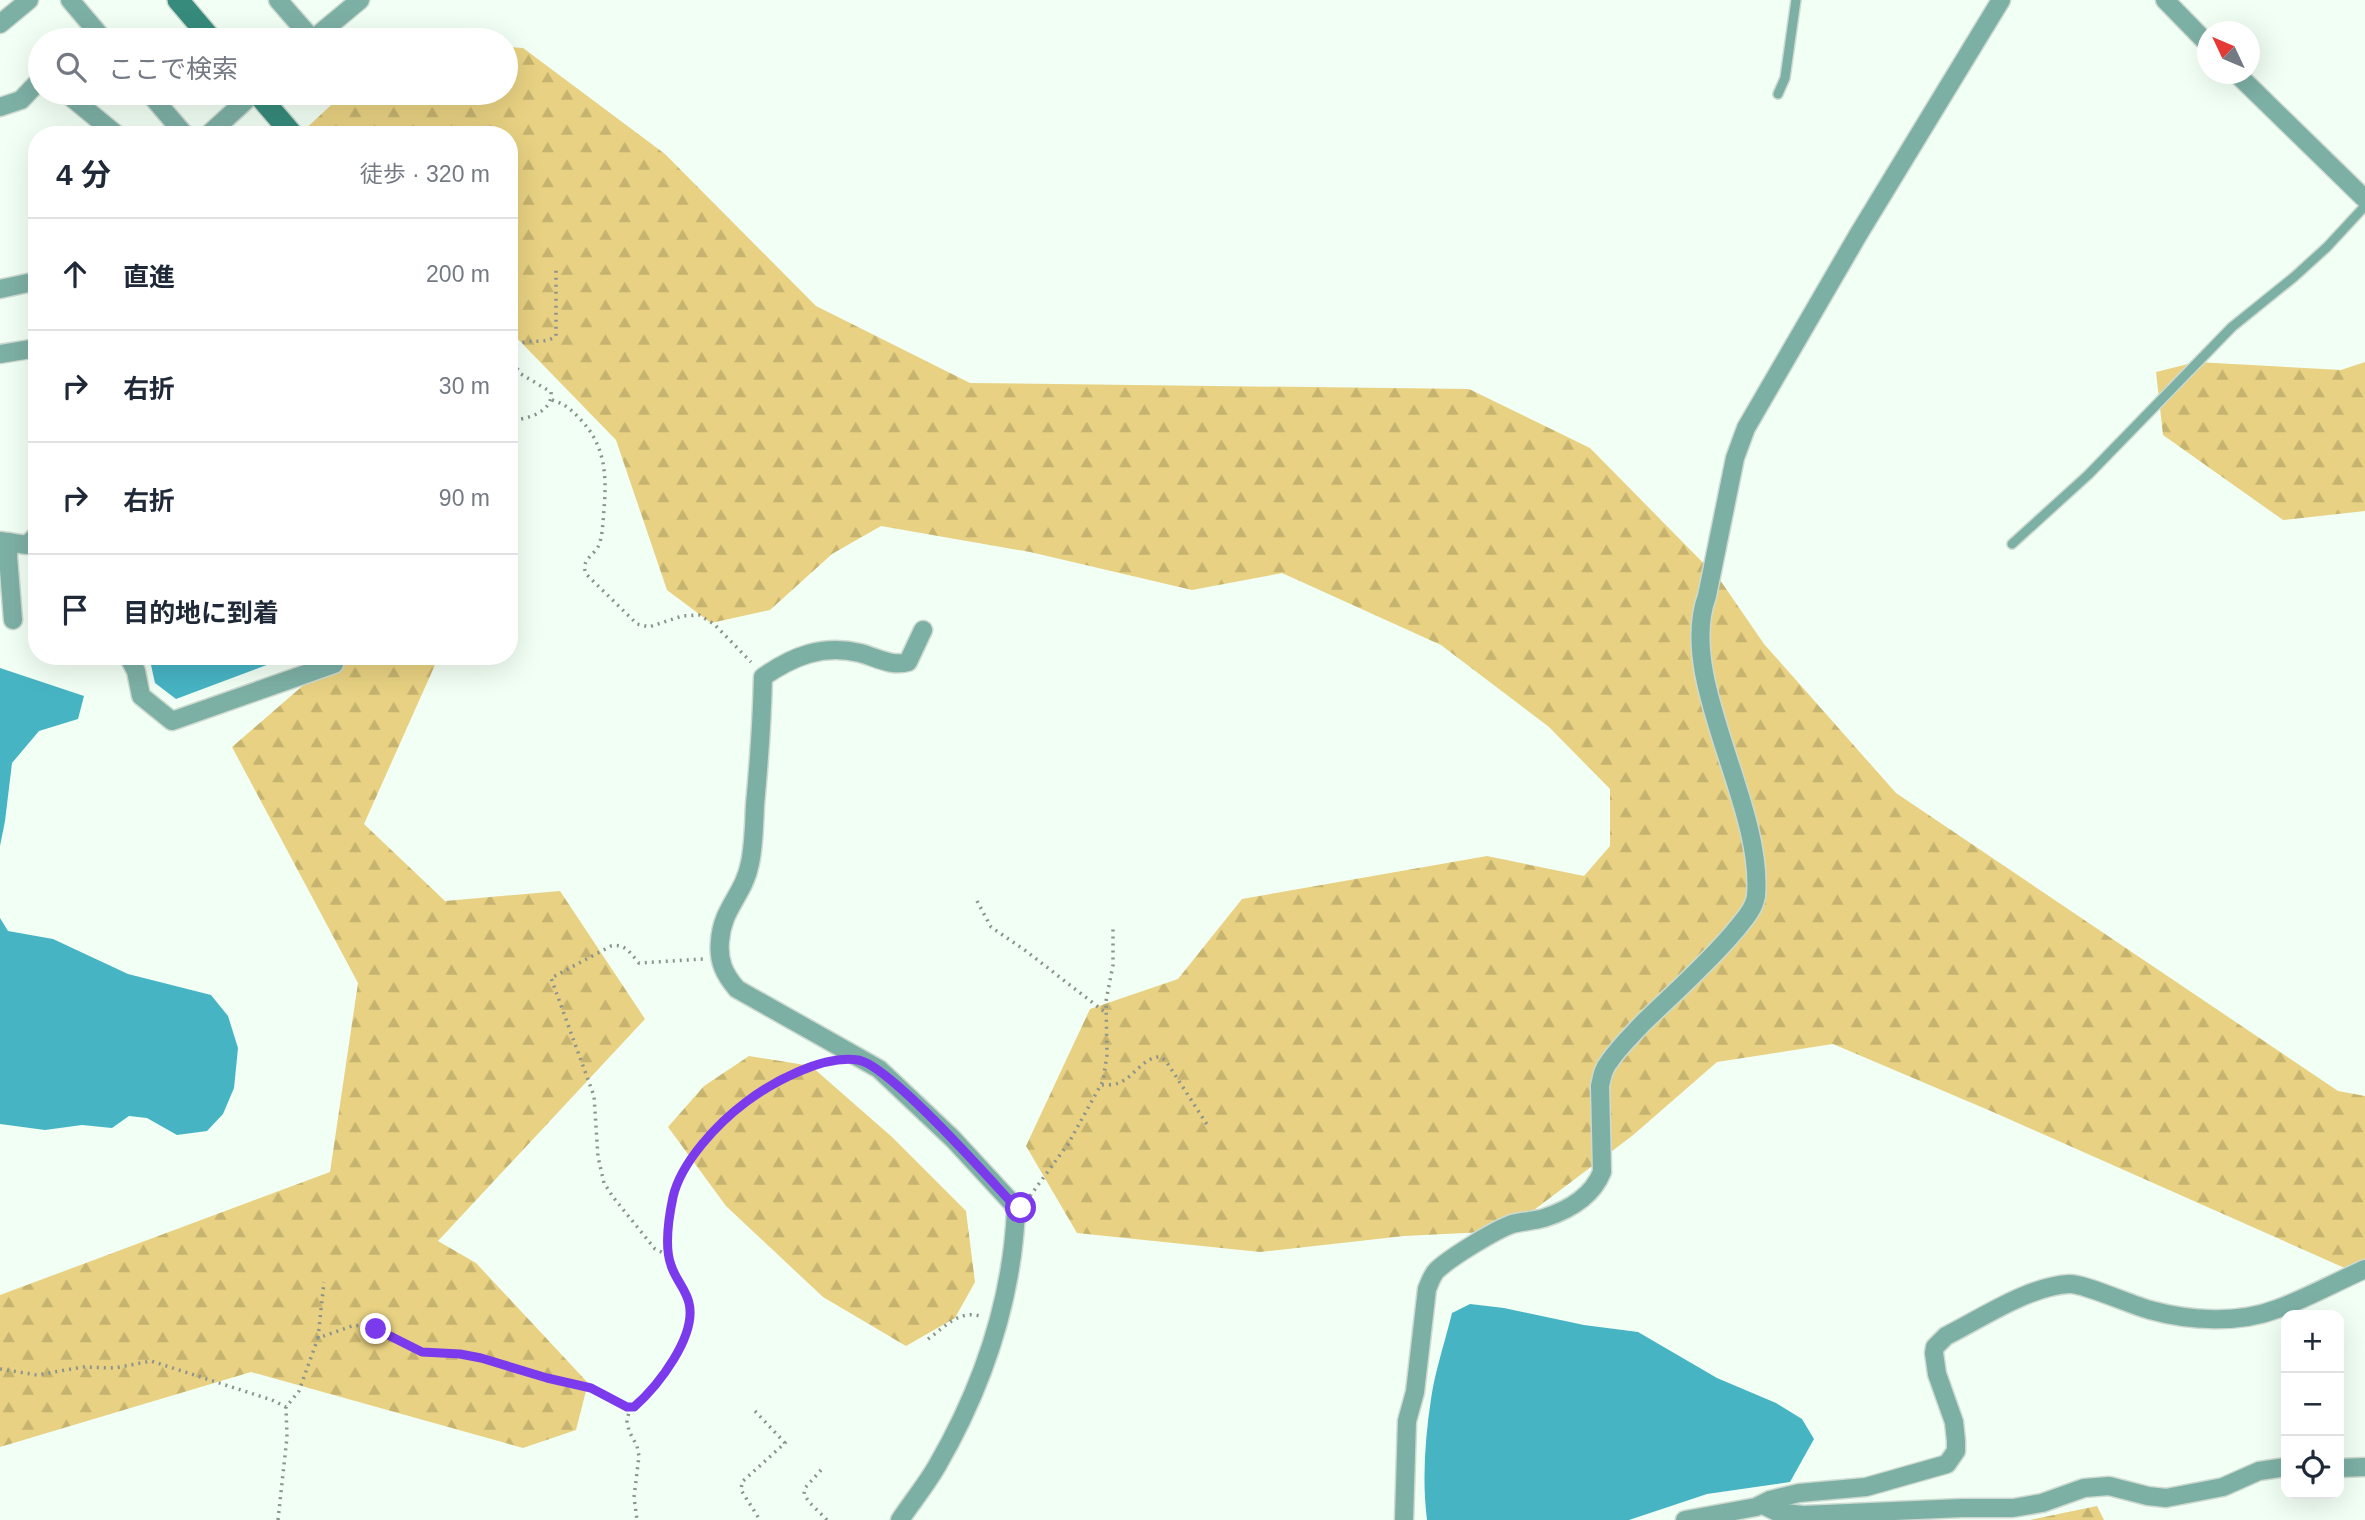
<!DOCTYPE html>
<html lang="ja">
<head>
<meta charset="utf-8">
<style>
	:root { --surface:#fff; --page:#f6f6f7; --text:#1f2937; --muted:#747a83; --line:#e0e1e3 }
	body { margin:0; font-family:Helvetica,"Noto Sans JP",sans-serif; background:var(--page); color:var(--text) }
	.controls { position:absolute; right:21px; bottom:21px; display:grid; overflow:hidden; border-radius:14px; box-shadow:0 7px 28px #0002 }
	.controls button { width:63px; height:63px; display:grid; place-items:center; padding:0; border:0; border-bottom:2px solid var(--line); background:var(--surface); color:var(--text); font:35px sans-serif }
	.compass { position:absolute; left:2197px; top:21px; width:63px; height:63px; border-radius:50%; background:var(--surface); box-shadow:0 7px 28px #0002; rotate:314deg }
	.stop { position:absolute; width:21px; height:21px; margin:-16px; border:5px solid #7c3aed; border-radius:50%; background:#fff }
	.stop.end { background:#7c3aed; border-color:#fff; box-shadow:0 2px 7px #0008 }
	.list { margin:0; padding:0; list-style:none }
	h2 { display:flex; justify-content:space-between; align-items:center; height:91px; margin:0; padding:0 28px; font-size:30px }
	h2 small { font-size:23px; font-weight:400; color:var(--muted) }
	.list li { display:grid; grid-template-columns:46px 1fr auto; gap:21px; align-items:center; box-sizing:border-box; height:112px; padding:0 28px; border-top:2px solid var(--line) }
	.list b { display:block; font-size:26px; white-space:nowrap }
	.list em { font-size:23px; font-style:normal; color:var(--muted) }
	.icon { flex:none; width:38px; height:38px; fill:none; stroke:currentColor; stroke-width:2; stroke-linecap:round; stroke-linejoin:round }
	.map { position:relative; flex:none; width:2365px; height:1520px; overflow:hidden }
	.search { position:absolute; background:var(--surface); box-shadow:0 7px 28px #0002; left:28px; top:28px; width:490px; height:77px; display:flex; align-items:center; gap:18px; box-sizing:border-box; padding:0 24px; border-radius:38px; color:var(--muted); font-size:26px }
	.panel { position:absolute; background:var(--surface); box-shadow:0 7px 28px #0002; left:28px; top:126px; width:490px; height:539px; border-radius:28px }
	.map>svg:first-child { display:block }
</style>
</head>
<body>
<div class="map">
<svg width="2365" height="1520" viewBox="0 0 2365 1520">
	<defs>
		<pattern id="forest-firs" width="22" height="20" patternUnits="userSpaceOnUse" patternTransform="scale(1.75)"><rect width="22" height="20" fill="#e8d182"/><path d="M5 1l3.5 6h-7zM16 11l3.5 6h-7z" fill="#c6b36f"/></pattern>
	</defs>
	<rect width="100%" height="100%" fill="#f2fff4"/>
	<g fill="url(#forest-firs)">
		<polygon points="506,47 523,48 665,154 816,306 970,383 1469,389 1590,448 1720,580 1764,644 1896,793 2338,1091 2365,1096 2365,1277 1993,1112 1833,1044 1717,1062 1632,1136 1506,1231 1404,1236 1260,1252 1077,1233 1026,1146 1090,1009 1178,979 1242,899 1487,856 1584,876 1610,846 1610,789 1549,727 1441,645 1282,573 1192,590 1030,552 881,526 832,554 770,610 711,623 667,590 616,440 509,330 509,135 299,135 344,93 506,93"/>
		<polygon points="2196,362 2341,370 2365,362 2365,511 2283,520 2163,435 2156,372"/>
		<polygon points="337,656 439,656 364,824 445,901 560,891 645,1019 438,1241 476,1263 588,1383 576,1430 523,1448 251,1372 0,1447 0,1295 330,1172 358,983 232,747"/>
		<polygon points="749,1056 811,1066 892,1137 966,1211 975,1282 955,1318 906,1346 823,1297 726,1206 668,1127 704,1086"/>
		<polygon points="2097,1506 2104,1520 2030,1520"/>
	</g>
	<g fill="#47b4c4">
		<polygon points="147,656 291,656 176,699 155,683 151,665"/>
		<polygon points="0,668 84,696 78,719 39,731 12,763 5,821 0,846"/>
		<polygon points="0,918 8,931 53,939 128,974 211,995 228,1016 238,1048 234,1088 223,1114 207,1131 177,1135 147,1118 129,1116 112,1128 82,1125 45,1130 0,1124"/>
		<path d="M1470,1304l34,4 80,17 54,7 79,46 59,25 26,16 12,20 -24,43 -83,12 -78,26h-202c-5,-40 -2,-81 4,-121 4,-28 14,-57 21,-86z"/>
	</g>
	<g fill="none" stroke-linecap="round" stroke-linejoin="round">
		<g stroke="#cedad0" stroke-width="12">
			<g id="lane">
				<polyline points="1778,94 1785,78 1796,0"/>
				<polyline points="2012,544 2088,475 2232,327 2294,277 2327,247 2365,206"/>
			</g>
		</g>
		<g stroke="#cedad0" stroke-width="21">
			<g id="street">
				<polyline points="70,0 104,40"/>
				<polyline points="278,0 313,40"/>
				<polyline points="2165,0 2208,44"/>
				<polyline points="0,24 29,0"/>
				<polyline points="312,40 360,0"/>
				<polyline points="2237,74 2365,199"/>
				<polyline points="66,93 117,135"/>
				<polyline points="149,93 185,135"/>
				<polyline points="0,107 21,100 40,80"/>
				<polyline points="208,135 254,93"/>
				<polyline points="0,289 37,281"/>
				<polyline points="0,354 37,348"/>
				<polyline points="0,541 27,545 37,535"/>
				<polyline points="9,542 8,557 13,620"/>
				<polyline points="128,656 136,671 141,696 172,721 334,664 330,656"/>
				<polyline points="2339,1468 2365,1467"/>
				<polyline points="1763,1505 1777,1512 1803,1515 1962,1508 2013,1508 2042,1503 2084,1488 2109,1486 2148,1496 2166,1498 2223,1487 2259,1471 2286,1467"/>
				<path d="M900,1520c12,-18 26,-35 37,-54 45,-78 75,-165 79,-256l-4,-7 -59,-64 -74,-70 -142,-80c-13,-15 -19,-28 -17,-48 2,-33 24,-46 30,-78 4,-19 4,-39 5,-58 4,-43 7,-85 8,-128 30,-21 60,-33 97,-24 16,4 31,14 48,9l15,-32"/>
				<path d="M1404,1520l3,-99 8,-29 12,-103c3,-7 5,-14 10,-19 14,-13 58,-40 75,-46 11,-3 22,-3 32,-6 25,-8 48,-21 58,-46l-2,-86c2,-9 3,-17 9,-24 10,-15 23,-27 35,-40 30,-29 63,-58 90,-90 8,-10 20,-22 22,-36 8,-92 -80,-217 -49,-300l28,-138 11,-30 112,-193 143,-235"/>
				<path d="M1685,1520l71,-13 14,-7 29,-7 67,-6 81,-23 9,-13v-10l-2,-19 -17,-48 -3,-21 1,-6 11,-11c36,-18 83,-50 123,-52 14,-1 62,21 81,26 40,11 88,14 127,-1 30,-11 59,-27 88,-40"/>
			</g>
		</g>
		<g stroke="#cedad0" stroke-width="24">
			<g id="secondary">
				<polyline points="178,0 212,40"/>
				<polyline points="257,93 293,135"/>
			</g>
		</g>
		<g stroke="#8b948c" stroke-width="3.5" stroke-dasharray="2 5" stroke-linecap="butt">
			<path d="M509,356l1,-6c11,-15 32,-3 46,-14v-68"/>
			<path d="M509,357l12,17 30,18c2,21 -25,27 -42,29"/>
			<path d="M552,400c11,3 19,9 27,18 26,26 28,56 25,91 -1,11 -1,22 -4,33 -4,14 -20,16 -14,32l51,50 12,3 33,-11 17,-1 15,9 37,38"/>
			<polyline points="977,901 991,927 1026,951 1106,1013"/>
			<path d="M1102,1085c5,0 12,0 17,-2 15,-6 25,-27 42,-26l5,4 42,65"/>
			<polyline points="1030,1196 1068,1144 1103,1081 1107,1055 1106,1001 1113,965 1113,927"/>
			<path d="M668,1255l-13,-6 -42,-52 -9,-14 -6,-26 -4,-61 -43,-118 60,-32c14,-3 19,7 28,17l64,-4"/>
			<polyline points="318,1338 324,1282"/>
			<path d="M928,1339c17,-12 30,-29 52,-23"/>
			<path d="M0,1369l37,6 46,-8 32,1 36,-7 121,39 14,7 13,-16 19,-53 34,-12 12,-1 58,27 38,2 21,4 110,31 36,18h7c20,-18 54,-61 56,-88 2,-26 -19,-41 -21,-64 -3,-24 0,-57 11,-79 6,-13 16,-23 25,-34 33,-37 73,-65 122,-81"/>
			<polyline points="630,1407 627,1421 629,1431 637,1446 639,1456 634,1497 637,1520"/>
			<polyline points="755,1411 785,1443 742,1482 741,1490 760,1520"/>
			<polyline points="821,1470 805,1488 804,1494 809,1502 827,1520"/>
			<polyline points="278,1520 287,1437 286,1407"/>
		</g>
		<use href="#lane" stroke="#7db0a5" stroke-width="9"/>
		<use href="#street" stroke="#7db0a5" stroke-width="18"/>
		<use href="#secondary" stroke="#368b7c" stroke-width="21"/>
	</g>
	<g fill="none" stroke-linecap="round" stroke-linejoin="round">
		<path stroke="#7c3aed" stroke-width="9" d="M376,1329l46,23 38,2 21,4 66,20 44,10 36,19h7c24,-21 63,-71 55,-104 -3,-14 -14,-24 -18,-38 -7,-19 -2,-49 2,-68 8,-35 45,-74 73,-95 28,-21 77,-47 112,-42 30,4 129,116 154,143l4,7 5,-2"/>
	</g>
</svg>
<div class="controls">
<button>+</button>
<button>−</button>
<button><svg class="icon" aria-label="locate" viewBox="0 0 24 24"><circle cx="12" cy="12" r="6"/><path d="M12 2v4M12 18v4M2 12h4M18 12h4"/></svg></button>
</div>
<svg class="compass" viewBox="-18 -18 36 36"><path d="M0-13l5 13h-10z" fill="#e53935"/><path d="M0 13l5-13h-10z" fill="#747a83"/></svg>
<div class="stop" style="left:1021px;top:1208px"></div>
<div class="stop end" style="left:376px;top:1329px"></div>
<div class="search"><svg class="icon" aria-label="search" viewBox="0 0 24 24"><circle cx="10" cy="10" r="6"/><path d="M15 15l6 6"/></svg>ここで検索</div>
<section class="panel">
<h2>4 分<small>徒歩 · 320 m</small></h2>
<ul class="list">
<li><svg class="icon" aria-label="ahead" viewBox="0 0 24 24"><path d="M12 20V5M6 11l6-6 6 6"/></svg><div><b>直進</b></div><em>200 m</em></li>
<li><svg class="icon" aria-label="right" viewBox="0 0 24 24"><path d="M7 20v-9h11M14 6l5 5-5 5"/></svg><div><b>右折</b></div><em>30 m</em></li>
<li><svg class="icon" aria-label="right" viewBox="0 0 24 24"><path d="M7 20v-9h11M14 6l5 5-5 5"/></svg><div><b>右折</b></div><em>90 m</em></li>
<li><svg class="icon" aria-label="arrive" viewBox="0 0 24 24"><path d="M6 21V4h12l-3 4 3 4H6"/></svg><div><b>目的地に到着</b></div></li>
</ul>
</section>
</div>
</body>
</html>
